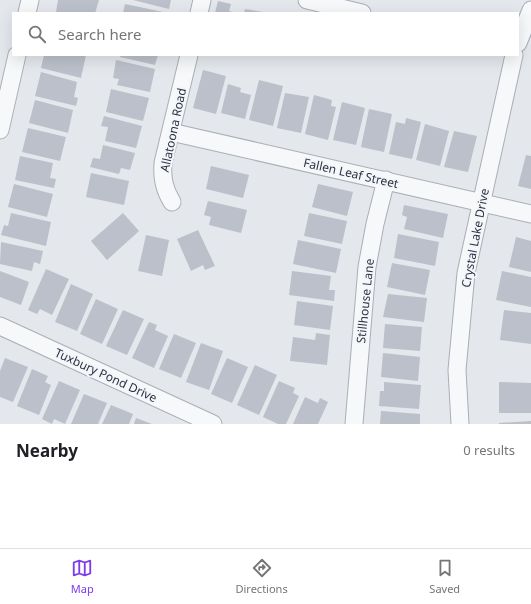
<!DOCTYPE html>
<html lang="en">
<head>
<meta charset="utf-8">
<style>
	:root { --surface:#fff; --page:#f6f6f6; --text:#202124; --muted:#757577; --line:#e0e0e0; --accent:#7c3aed }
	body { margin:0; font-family:"Noto Sans",sans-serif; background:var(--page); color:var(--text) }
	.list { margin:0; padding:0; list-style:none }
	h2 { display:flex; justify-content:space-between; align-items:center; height:52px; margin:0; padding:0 16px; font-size:17px }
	h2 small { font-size:13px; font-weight:400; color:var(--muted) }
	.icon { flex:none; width:22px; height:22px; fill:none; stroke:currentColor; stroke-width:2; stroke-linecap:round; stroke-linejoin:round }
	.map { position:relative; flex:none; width:531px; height:424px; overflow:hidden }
	.search { position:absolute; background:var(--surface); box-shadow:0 4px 16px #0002; left:12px; right:12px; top:12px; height:44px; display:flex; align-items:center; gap:10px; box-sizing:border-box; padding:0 14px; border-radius:0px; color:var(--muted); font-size:15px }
	.sheet { height:124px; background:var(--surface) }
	nav { display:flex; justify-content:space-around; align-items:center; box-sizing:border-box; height:56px; border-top:1px solid var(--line); background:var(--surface); font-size:11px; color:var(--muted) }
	nav a { display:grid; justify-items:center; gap:2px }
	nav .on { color:var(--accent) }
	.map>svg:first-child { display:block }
</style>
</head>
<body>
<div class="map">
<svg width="531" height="424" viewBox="0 0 531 424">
	<rect width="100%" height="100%" fill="#e4e7ec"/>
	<g fill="#bbc0ca">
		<polygon points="58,0 99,0 95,13 56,12"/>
		<polygon points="133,0 171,0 169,9"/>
		<polygon points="218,1 231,4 229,11 236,13 215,13"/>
		<polygon points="125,4 163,12 163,13 123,13"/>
		<polygon points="245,9 263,12 262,13 244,13"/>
		<polygon points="44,55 86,55 81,78 41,68"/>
		<polygon points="120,55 158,55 155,65 120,57"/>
		<polygon points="116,60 155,69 150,92 117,85 119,79 113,78"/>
		<polygon points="203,70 226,76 216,114 193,108"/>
		<polygon points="41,72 77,82 74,97 78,98 76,106 35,96"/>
		<polygon points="259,80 283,86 273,126 249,120"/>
		<polygon points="228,84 241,88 240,92 251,95 245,119 221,113"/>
		<polygon points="111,89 149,98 143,121 106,112"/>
		<polygon points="285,93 309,97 301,133 277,128"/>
		<polygon points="314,95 332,100 331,106 336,107 328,140 305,134"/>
		<polygon points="35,100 73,110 68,133 29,123"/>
		<polygon points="342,102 365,108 356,145 333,140"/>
		<polygon points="369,109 392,114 384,152 361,147"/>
		<polygon points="104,116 142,126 136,148 105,141 108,127 101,126"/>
		<polygon points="406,118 421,122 412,159 389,154 396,122 405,124"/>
		<polygon points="425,124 449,131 440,166 416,160"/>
		<polygon points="28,128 66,137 60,161 22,152"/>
		<polygon points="454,131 477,136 468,172 444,167"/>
		<polygon points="103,145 135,153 130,170 121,168 119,174 90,167 93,158 100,159"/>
		<polygon points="526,155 531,156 531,189 518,186"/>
		<polygon points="20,156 53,163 50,178 56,179 54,188 15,180"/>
		<polygon points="211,166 249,175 243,198 206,189"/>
		<polygon points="91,173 129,181 124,205 86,197"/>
		<polygon points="14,184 53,194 47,217 8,207"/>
		<polygon points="318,184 353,192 347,216 312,207"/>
		<polygon points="208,201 247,210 241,233 209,225 211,217 204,215"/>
		<polygon points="404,205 448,214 443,238 404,229 407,217 402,215"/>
		<polygon points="11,213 51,222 46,246 1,235 4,225 8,226"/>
		<polygon points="123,213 139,231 107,260 91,241"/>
		<polygon points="309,213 347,221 342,244 304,236"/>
		<polygon points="198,230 215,266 205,270 203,265 191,271 177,239"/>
		<polygon points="398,234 439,242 435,266 394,258"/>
		<polygon points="146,235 169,240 162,276 138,271"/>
		<polygon points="516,237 531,241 531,272 509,267"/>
		<polygon points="298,240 341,249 336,273 293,264"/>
		<polygon points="1,242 43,251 40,264 34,262 32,271 0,264"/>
		<polygon points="392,263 430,270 425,295 387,287"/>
		<polygon points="46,269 69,279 52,315 40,309 37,314 28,310"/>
		<polygon points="0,271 29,282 21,305 0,297"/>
		<polygon points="292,271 331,276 329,290 335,290 334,301 289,295"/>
		<polygon points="502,271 531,277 531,307 496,300"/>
		<polygon points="71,284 93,294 77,331 55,322"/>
		<polygon points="388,294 427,298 424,322 383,317"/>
		<polygon points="96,299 118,309 102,344 80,334"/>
		<polygon points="297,301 333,306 330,330 294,325"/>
		<polygon points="123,310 144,319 127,355 106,346"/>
		<polygon points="504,310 531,313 531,344 500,340"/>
		<polygon points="149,322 157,325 155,330 168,336 154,368 132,358"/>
		<polygon points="385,324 422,327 420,351 383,348"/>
		<polygon points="316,333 330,335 327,365 290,361 293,337 315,340"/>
		<polygon points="174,334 196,343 181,378 159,369"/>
		<polygon points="201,343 223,351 209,390 186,382"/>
		<polygon points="383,353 420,357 418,381 381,377"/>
		<polygon points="5,358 28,367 13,402 0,397 0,371"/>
		<polygon points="227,358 248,367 232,403 211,394"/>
		<polygon points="255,365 277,375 259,415 237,405"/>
		<polygon points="32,369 48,376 45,382 51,385 39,415 17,406"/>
		<polygon points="59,381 80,390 65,424 54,419 52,424 42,419"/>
		<polygon points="279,381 295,388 293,393 299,396 286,424 278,424 263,417"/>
		<polygon points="384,382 421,385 419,409 379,406 380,391 384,391"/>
		<polygon points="499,382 531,383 531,413 499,413"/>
		<polygon points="84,394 107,403 98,424 71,424"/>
		<polygon points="305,397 318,403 320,398 328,402 318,424 293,424"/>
		<polygon points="111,405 133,414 129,424 102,424"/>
		<polygon points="381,411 420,414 420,424 380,424"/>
		<polygon points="136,418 152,424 134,424"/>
		<polygon points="531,421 531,424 499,424 499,423"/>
	</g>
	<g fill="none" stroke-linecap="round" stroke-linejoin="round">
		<g stroke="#a9aeb7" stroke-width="19">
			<g id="minor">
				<polyline points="307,0 362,13"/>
				<polyline points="27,13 30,0"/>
				<polyline points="199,13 202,0"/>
				<polyline points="518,43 531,10"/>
				<polyline points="0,130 17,55"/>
				<polyline points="171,132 531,214"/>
				<path d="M172,202c-8,-13 -10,-24 -9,-39l26,-108"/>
				<polyline points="0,326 213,424"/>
				<polyline points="354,424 367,267 375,224 386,180"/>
				<polyline points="460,424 457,370 466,273 514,55"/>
			</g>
		</g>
		<use href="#minor" stroke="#f7f8fa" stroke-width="17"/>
	</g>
	<g text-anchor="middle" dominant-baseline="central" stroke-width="4" stroke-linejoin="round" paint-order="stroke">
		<g font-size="12" fill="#2b3445" stroke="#f4f6f9">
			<text transform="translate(173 130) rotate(-78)">Allatoona Road</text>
			<text transform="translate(351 173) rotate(13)">Fallen Leaf Street</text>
			<text transform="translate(475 238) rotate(-79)">Crystal Lake Drive</text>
			<text transform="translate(365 301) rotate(-84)">Stillhouse Lane</text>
			<text transform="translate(106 375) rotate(25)">Tuxbury Pond Drive</text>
		</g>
	</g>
</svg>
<div class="search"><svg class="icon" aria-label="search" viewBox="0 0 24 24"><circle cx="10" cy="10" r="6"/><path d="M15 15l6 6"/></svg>Search here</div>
</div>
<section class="sheet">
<h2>Nearby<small>0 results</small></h2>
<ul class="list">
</ul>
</section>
<nav>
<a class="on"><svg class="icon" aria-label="map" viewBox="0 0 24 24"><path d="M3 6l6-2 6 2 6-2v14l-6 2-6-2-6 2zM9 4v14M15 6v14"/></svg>Map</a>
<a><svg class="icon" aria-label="directions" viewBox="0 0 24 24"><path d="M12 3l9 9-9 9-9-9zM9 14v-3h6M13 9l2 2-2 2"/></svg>Directions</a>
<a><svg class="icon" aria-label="saved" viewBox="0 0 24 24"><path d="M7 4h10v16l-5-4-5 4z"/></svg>Saved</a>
</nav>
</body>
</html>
